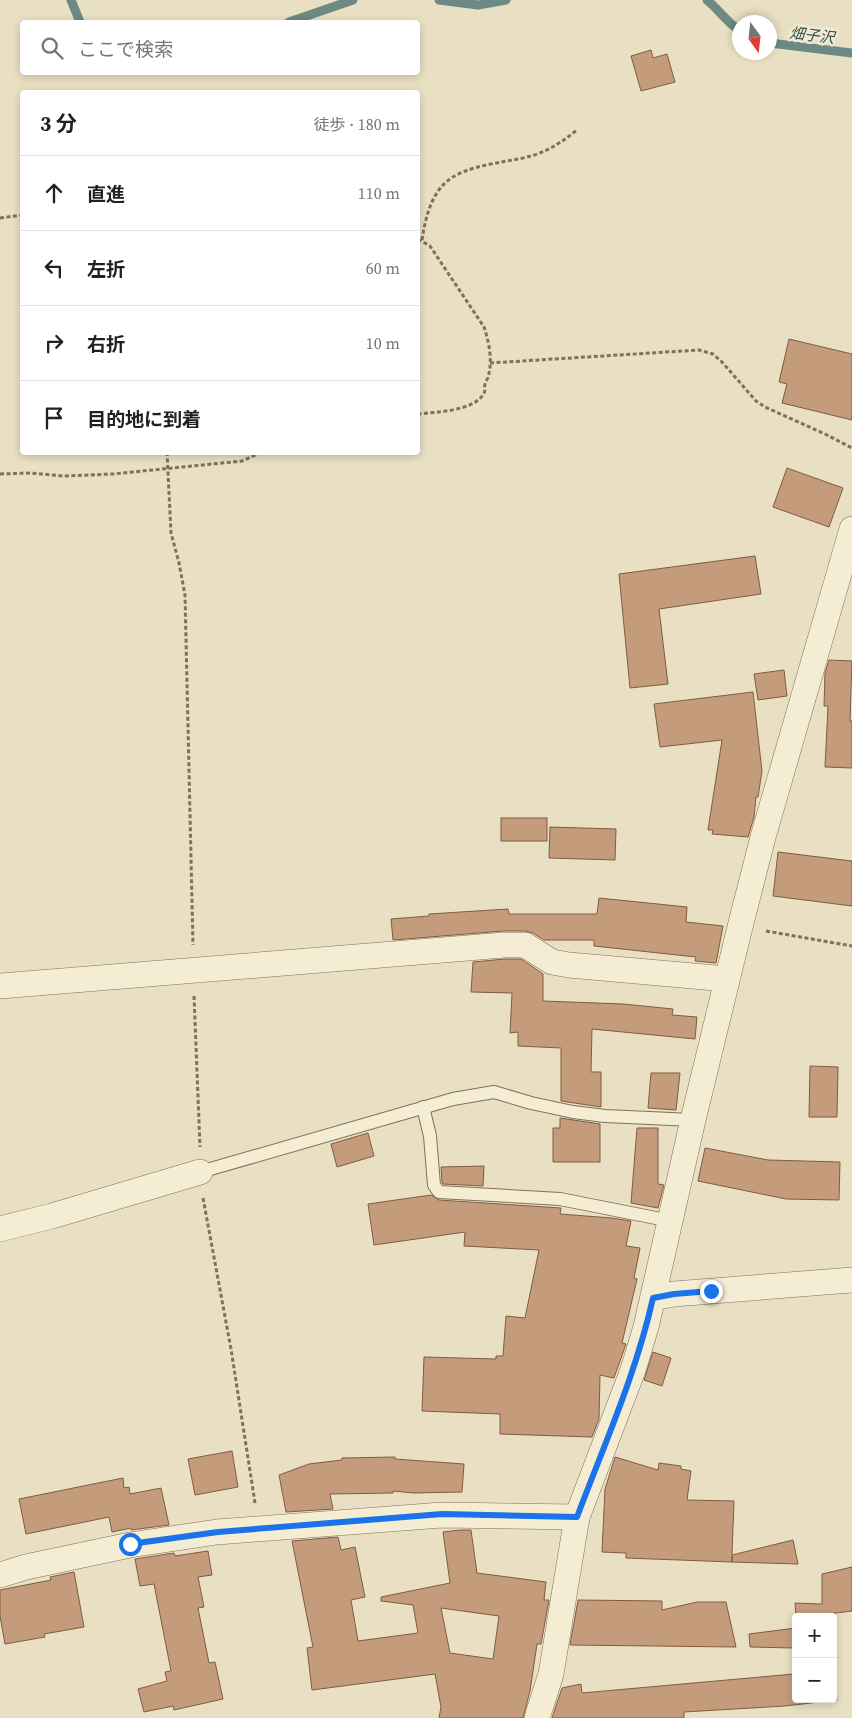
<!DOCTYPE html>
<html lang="ja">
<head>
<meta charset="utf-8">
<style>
	:root { --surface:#fff; --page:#f6f6f6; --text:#202124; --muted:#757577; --line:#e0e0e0 }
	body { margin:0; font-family:"Source Serif 4","Noto Sans JP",serif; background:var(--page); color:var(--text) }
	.controls { position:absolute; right:15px; bottom:15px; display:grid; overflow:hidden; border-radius:5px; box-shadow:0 2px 8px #0003 }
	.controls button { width:45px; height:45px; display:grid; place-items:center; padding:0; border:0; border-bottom:1px solid var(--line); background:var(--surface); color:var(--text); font:25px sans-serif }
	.compass { position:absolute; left:732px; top:15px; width:45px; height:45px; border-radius:50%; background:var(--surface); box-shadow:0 2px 8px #0003; rotate:165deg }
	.stop { position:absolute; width:15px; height:15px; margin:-11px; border:4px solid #1a73e8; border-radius:50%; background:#fff }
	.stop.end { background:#1a73e8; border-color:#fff; box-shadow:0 1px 5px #0008 }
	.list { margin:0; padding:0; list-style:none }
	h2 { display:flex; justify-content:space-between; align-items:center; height:65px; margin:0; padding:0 20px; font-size:21px }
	h2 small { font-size:16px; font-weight:400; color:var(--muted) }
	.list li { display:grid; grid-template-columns:32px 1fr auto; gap:15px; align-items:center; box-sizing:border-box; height:75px; padding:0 20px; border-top:1px solid var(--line) }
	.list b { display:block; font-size:19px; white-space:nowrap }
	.list em { font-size:16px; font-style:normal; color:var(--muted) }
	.icon { flex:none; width:28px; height:28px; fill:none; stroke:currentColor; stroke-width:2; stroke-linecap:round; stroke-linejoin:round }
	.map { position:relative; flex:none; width:852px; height:1718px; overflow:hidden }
	.search { position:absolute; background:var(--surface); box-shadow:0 2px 8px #0003; left:20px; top:20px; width:400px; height:55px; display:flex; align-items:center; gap:12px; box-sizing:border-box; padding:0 18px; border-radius:5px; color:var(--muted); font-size:19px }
	.panel { position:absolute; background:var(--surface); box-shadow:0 2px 8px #0003; left:20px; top:90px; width:400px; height:365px; border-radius:5px }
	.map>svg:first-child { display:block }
</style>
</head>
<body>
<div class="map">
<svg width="852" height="1718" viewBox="0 0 852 1718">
	<rect width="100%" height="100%" fill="#e9dfc2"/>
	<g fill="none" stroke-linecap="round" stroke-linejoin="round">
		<g stroke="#6c8983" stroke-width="9">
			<polyline points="71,0 80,22"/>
			<polyline points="439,0 478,5 506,0"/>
			<path d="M707,0c12,10 20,22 33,31"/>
			<polyline points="289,22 353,0"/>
			<polyline points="770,43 852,53"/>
		</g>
	</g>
	<g fill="#c49c7b" stroke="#7e5c43" fill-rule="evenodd">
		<polygon points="651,50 653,58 667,54 675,82 641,91 631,56"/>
		<polygon points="789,339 852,354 852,420 782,403 787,384 779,382"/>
		<polygon points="787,468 843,488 829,527 773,507"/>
		<polygon points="755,556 761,594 659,609 668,684 630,688 619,574"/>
		<polygon points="829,660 852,661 850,721 852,721 852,768 825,767 828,706 824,706 825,673"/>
		<polygon points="784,670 787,696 758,700 754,674"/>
		<polygon points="753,692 762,771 758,797 756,797 754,817 748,837 712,834 713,830 708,830 722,740 660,747 654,704"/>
		<rect x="501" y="818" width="46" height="23"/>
		<polygon points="550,827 616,829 615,860 549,858"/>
		<polygon points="778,852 852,861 852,906 773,896"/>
		<polygon points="599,898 687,907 686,922 723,926 716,963 695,961 696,957 594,946 594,940 544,940 533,933 525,931 503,931 393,940 391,919 429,916 429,914 508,909 509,914 597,914"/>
		<polygon points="505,959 521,959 543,974 543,1001 623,1004 673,1009 672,1015 697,1017 695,1039 592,1029 591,1072 601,1072 601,1107 561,1101 561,1048 518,1046 518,1032 510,1033 512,993 471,992 473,962"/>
		<polygon points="810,1066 838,1067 837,1117 809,1117"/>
		<polygon points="651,1073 680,1073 676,1110 648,1108"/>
		<polygon points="560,1118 600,1124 600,1162 553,1162 553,1128 560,1128"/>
		<polygon points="637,1128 658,1128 658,1184 664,1185 658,1208 631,1203"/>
		<polygon points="368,1133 374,1156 337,1167 331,1144"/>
		<polygon points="705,1148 768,1160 840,1162 839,1200 786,1199 698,1181"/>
		<polygon points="484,1166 483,1186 443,1184 442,1182 441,1167"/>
		<polygon points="431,1195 439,1200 561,1208 560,1214 612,1218 631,1221 626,1246 640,1248 634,1278 637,1279 622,1343 626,1344 614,1378 600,1375 599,1419 592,1437 500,1434 500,1414 422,1411 424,1357 496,1359 496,1356 503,1356 506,1316 525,1318 539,1250 464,1246 465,1232 374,1245 368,1204"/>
		<polygon points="653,1352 671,1358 662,1386 644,1380"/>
		<polygon points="232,1451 238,1487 195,1495 188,1459"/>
		<polygon points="395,1457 395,1459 464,1464 462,1492 413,1493 393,1491 393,1493 330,1494 333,1509 286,1512 279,1475 309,1464 342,1460 342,1458"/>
		<polygon points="615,1457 658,1470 659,1463 681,1466 681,1469 691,1471 687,1500 734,1501 732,1555 793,1540 798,1564 732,1562 732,1556 732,1562 626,1558 626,1553 602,1552 605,1489"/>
		<polygon points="123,1478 124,1488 129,1487 130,1494 161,1488 169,1525 131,1530 131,1528 112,1532 109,1517 26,1534 19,1499"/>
		<path d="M460,1530h11l6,43 69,9 -2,18h5l-8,44h-4l-7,47 -7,27h-84l2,-11 -6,-33 -123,16 -5,-42 6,-1 -21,-106 46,-4 3,13 14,-3 10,50 -14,3 7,41 60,-8 -5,-28 -32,-4v-4l69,-14 -7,-51zM441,1608l58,8 -6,43 -43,-6z"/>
		<polygon points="208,1551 212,1575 198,1577 204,1607 198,1608 209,1663 215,1662 223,1699 174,1710 173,1706 144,1712 138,1689 167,1681 165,1672 171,1671 154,1584 140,1586 135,1559 174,1553 175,1556"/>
		<polygon points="852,1567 852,1611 828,1614 828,1617 796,1617 795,1603 822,1604 822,1574"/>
		<polygon points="74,1572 84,1627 44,1634 45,1637 5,1644 0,1616 0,1590 51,1580 50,1577"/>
		<polygon points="578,1600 662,1601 662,1610 697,1602 726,1602 736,1647 570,1645"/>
		<polygon points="796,1628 796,1699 833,1699 833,1667 837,1700 785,1706 684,1712 684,1718 552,1718 562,1688 581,1684 582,1693 794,1674 793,1648 750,1647 749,1634"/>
	</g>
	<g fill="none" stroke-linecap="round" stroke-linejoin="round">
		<g stroke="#81705b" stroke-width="14">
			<g id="service">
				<polyline points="423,1107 430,1136 434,1185 439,1192 560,1199 671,1221"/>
				<polyline points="200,1172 453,1099 494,1092 531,1103 573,1112 605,1116 693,1120"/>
			</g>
		</g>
		<g stroke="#81705b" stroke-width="26">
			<g id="minor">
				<polyline points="0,986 504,945 525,945 552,962 569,965 727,979"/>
				<polyline points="0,1229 52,1216 200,1172"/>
				<polyline points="653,1298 674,1294 852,1280"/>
				<polyline points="0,1575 26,1567 130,1545 217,1532 442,1515 577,1517"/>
				<polyline points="537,1718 551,1674 577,1517 633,1370 646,1327 693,1120 740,927 763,837 852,529"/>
			</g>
		</g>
		<g stroke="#81705b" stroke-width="3" stroke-dasharray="4 2.5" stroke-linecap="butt">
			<polyline points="0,218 22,215"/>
			<path d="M418,239l12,7 54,81c5,15 9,34 4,50 0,2 -3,4 -3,7 -1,4 1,7 -2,11 -11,16 -47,17 -65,19"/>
			<path d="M422,240c3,-20 8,-42 22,-56 20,-20 62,-21 87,-28 18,-5 32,-15 46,-26"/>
			<polyline points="490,363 699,350 713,354 722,362 756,401 765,407 825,434 852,448"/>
			<polyline points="167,452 171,533 179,563 185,595 193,945"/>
			<polyline points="0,474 31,473 63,476 113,474 242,461 262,452"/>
			<polyline points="766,931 852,946"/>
			<polyline points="194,996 200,1147"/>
			<polyline points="203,1198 231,1349 255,1503"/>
		</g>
		<use href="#service" stroke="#f5ecd4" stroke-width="12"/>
		<use href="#minor" stroke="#f5ecd4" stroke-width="25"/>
	</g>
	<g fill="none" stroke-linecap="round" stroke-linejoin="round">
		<path stroke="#1a73e8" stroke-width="6" d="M130,1544l88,-12 224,-18 135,3c27,-72 59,-143 76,-219l21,-4 37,-3"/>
	</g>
	<g text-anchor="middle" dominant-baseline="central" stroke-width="5" stroke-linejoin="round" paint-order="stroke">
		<g font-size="15" font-style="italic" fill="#2e5150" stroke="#f1e9d1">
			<text transform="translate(812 35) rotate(7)">畑子沢</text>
		</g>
	</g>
</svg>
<div class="controls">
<button>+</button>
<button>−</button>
</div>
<svg class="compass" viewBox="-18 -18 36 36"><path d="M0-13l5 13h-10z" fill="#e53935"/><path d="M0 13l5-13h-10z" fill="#757577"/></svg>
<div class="stop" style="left:130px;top:1544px"></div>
<div class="stop end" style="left:711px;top:1291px"></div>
<div class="search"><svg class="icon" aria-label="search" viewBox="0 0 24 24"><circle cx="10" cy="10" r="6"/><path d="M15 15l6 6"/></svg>ここで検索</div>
<section class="panel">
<h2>3 分<small>徒歩 · 180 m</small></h2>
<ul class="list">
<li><svg class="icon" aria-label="ahead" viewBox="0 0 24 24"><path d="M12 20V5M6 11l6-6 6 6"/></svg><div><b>直進</b></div><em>110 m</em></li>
<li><svg class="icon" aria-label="left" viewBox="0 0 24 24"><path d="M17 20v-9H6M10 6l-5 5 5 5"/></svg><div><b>左折</b></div><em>60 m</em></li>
<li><svg class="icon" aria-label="right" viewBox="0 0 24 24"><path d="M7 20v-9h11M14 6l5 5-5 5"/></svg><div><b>右折</b></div><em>10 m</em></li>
<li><svg class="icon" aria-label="arrive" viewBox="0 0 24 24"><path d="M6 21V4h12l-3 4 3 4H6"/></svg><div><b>目的地に到着</b></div></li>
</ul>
</section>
</div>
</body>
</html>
